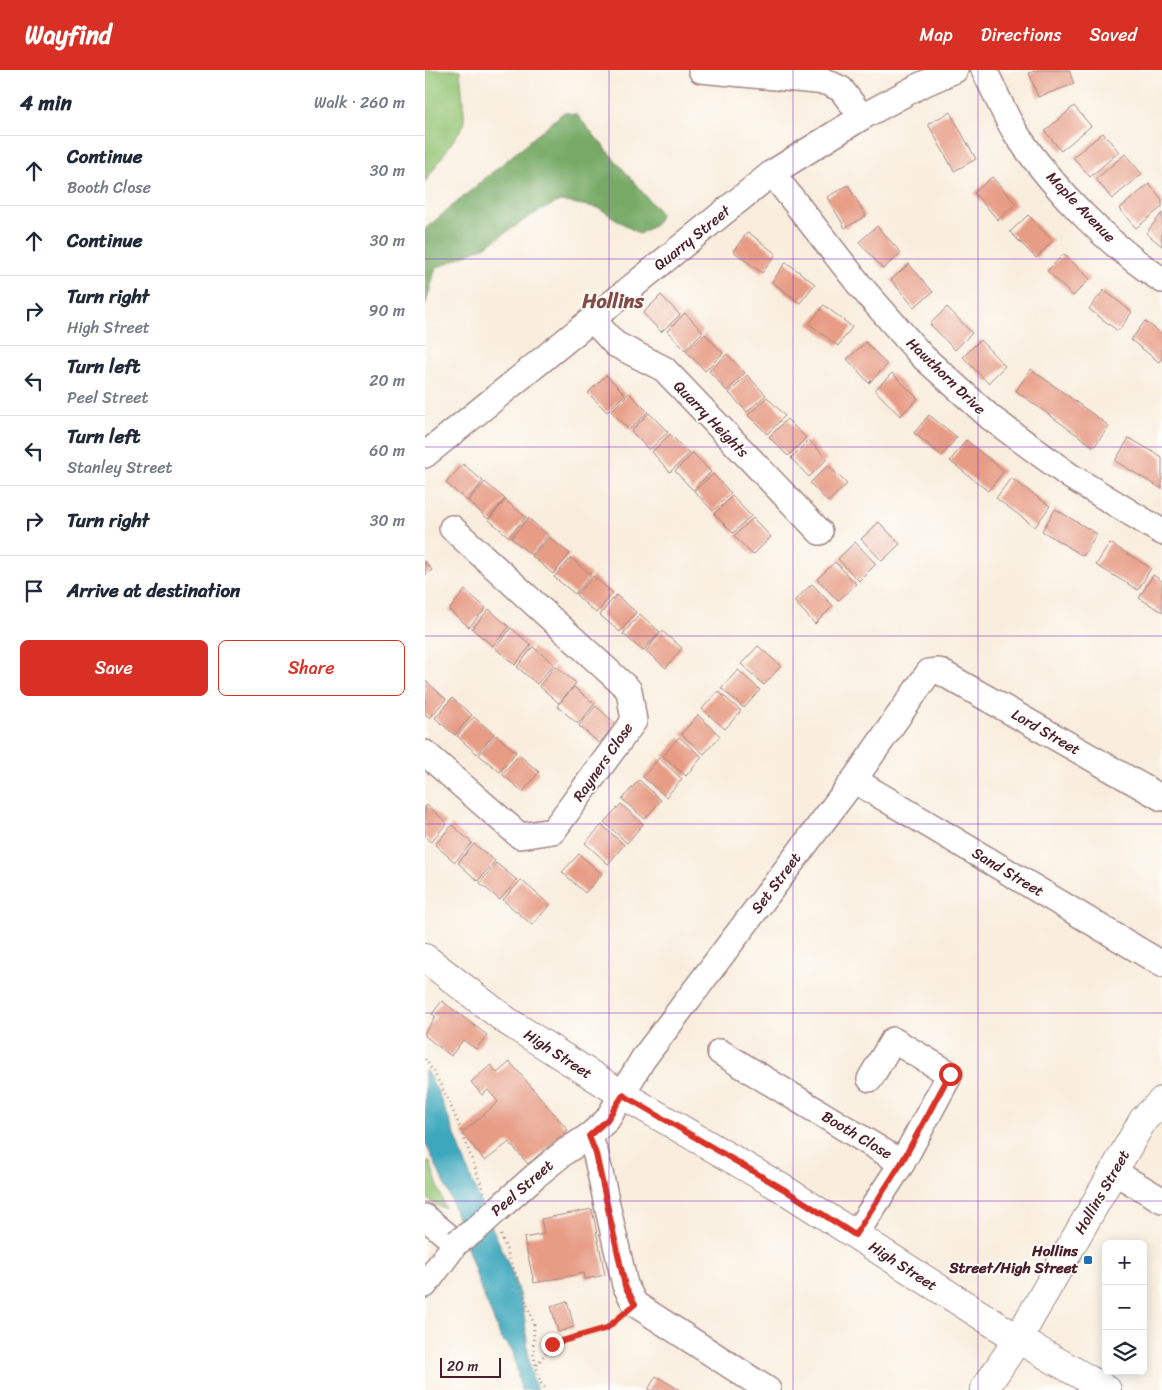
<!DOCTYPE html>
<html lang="en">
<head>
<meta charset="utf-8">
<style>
	:root { --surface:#fff; --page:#f6f6f7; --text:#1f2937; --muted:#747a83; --line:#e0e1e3; --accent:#d93025 }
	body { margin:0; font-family:Sriracha,sans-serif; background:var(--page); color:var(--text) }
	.controls { position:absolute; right:15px; bottom:15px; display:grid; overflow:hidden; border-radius:8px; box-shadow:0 2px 12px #0003 }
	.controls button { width:45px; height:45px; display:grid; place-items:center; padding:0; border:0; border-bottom:1px solid var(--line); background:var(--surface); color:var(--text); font:25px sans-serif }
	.scale { position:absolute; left:15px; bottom:12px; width:61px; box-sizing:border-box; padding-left:5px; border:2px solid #4a1f2b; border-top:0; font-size:14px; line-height:18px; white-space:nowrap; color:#4a1f2b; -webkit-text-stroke:4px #fdfcf7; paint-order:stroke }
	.stop { position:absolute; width:15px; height:15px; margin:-11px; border:4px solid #d93025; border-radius:50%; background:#fff }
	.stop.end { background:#d93025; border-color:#fff; box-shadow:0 1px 5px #0008 }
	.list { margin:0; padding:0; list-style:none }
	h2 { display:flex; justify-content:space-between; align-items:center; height:65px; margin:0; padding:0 20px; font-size:21px }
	h2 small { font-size:16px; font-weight:400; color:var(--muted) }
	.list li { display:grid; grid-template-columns:32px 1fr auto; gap:15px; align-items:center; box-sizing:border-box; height:70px; padding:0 20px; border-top:1px solid var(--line) }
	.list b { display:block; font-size:19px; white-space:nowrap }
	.list p { margin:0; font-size:16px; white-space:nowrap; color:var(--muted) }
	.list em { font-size:16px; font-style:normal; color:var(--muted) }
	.actions { display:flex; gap:10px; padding:15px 20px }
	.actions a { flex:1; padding:11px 0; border:1px solid var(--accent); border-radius:8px; text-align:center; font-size:18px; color:var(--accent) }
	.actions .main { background:var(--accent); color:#fff }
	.icon { flex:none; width:28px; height:28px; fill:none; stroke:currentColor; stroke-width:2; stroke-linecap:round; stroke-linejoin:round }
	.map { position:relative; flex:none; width:737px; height:1320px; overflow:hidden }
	header { display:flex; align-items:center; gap:30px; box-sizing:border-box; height:70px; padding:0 25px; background:var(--accent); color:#fff }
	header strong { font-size:24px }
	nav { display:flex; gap:28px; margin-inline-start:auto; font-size:18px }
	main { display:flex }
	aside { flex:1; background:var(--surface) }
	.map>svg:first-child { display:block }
</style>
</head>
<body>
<header>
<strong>Wayfind</strong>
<nav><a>Map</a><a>Directions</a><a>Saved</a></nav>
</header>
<main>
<aside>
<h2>4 min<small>Walk · 260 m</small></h2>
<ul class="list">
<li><svg class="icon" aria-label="ahead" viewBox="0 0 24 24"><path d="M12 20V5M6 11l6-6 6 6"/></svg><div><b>Continue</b><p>Booth Close</p></div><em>30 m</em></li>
<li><svg class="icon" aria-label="ahead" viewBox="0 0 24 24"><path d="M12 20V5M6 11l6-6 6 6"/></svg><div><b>Continue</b></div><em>30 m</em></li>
<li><svg class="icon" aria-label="right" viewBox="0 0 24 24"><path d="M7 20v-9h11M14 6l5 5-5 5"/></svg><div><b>Turn right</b><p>High Street</p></div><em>90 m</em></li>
<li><svg class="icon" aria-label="left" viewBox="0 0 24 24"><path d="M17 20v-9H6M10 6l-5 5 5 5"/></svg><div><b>Turn left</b><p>Peel Street</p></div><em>20 m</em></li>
<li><svg class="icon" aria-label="left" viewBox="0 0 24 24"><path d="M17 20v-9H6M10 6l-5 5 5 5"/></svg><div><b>Turn left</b><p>Stanley Street</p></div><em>60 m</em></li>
<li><svg class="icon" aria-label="right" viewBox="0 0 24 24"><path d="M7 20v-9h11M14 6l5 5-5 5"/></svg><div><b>Turn right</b></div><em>30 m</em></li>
<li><svg class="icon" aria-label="arrive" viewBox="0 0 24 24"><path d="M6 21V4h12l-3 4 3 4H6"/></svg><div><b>Arrive at destination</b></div></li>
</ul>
<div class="actions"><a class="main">Save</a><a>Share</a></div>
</aside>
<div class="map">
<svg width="737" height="1320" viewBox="0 0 737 1320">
	<rect width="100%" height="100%" fill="#fdfcf7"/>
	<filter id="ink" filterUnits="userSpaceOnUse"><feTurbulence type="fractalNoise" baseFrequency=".02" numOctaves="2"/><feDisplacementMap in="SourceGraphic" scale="10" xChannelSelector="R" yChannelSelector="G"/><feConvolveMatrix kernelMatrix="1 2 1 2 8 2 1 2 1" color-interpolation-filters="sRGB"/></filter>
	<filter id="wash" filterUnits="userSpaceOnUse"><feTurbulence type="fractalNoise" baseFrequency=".0096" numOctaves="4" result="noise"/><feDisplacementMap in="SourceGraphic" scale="20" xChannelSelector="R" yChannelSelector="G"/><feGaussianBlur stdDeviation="1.12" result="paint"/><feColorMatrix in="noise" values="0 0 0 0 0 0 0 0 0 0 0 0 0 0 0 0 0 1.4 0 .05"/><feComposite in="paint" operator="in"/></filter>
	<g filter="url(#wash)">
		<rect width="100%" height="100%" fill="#f9eede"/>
		<g fill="#94c575" stroke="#6f7250">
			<polygon points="0,0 35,0 40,53 0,112"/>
			<polygon points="5,1092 20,1138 13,1136 0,1127 0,1093"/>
		</g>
		<polygon fill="#7a6" stroke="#606448" points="139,42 152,45 236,144 230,155 214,164 174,138 135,131 107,145 61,176 11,198 0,236 0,159"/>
		<path fill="#3da8bd" stroke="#446474" d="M0,1000c8,11 14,25 19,37 13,31 23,62 35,92 15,35 34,68 43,106 7,28 3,58 15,85h-16l-8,-38 -12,-14 -20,-49 -32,-95 -24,-52z"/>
		<g id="blocks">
			<g fill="#e79c85">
				<polygon points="613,0 644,0 649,14 613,27 604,3"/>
				<polygon points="649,36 666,56 636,81 620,61"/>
				<polygon points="525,42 551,89 529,101 503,54"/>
				<polygon points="678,63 694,82 665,107 648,87"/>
				<polygon points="700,84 717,104 687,129 671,109"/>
				<polygon points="567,107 591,134 573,150 549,123"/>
				<polygon points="724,114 737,129 737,137 711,158 694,139"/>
				<polygon points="423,115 441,146 420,158 402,127"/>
				<polygon points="737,143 737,176 721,163"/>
				<polygon points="603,145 628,171 611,188 585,162"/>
				<polygon points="452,156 476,183 458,199 434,172"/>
				<polygon points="323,162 351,184 337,203 308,181"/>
				<polygon points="639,184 665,209 648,226 622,201"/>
				<polygon points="361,192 390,214 375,233 347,212"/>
				<polygon points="484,194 508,222 489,237 466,210"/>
				<polygon points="679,220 707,242 693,261 664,239"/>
				<polygon points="236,225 255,245 236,262 218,243"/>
				<polygon points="399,235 427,257 413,276 384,254"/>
				<polygon points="522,237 547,263 530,280 505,254"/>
				<polygon points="260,243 278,262 260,280 242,261"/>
				<polygon points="720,251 737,264 737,288 734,292 706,270"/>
				<polygon points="280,264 298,283 280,301 261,281"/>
				<polygon points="555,270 580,296 563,313 538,287"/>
				<polygon points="441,272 462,295 444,313 422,289"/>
				<polygon points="302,284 320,303 302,321 284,301"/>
				<polygon points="606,299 684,356 669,377 591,321"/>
				<polygon points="467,303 493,329 475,346 450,320"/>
				<polygon points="181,305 200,324 182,342 163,323"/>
				<polygon points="322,305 341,325 322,342 304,323"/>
				<polygon points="204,323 223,342 204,360 186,341"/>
				<polygon points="342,327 360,346 342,364 323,345"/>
				<polygon points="224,343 243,362 224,380 206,361"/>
				<polygon points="504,345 532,367 517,386 489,363"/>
				<polygon points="362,349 381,368 363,386 344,367"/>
				<polygon points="245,364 264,384 245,402 227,382"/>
				<polygon points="704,368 737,387 737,419 690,391"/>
				<polygon points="384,370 402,389 384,407 366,388"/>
				<polygon points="541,370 579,401 563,421 525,391"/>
				<polygon points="268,383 286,402 268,420 250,401"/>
				<polygon points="38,394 58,411 42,431 21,413"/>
				<polygon points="403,395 422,414 403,432 385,413"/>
				<polygon points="288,404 306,423 288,441 269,421"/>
				<polygon points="586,408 625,436 610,457 571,428"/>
				<polygon points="60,412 80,429 63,449 43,431"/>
				<polygon points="307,426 326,446 308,463 289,444"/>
				<polygon points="80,430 101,447 84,467 64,450"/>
				<polygon points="630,439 672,464 658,486 617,461"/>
				<polygon points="103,448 123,465 106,485 86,468"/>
				<polygon points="328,448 346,467 328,485 309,466"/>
				<polygon points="454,452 475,474 457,491 436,469"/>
				<polygon points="124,467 145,484 128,504 107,486"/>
				<polygon points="430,472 451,494 434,511 413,489"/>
				<polygon points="685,473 726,498 713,520 671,495"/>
				<polygon points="146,488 166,505 150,524 129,507"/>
				<polygon points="0,491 7,500 0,505"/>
				<polygon points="410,492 431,514 413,531 392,509"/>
				<polygon points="728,505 737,511 737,542 714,528"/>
				<polygon points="168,506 188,523 171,543 151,525"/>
				<polygon points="387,514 408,536 390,554 369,531"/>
				<polygon points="40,520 61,538 44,557 24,540"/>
				<polygon points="191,525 211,542 195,562 175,545"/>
				<polygon points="64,539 84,557 68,576 47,559"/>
				<polygon points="215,544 235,562 218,581 198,564"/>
				<polygon points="86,558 106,575 90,595 70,578"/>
				<polygon points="237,561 257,578 241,598 221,581"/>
				<polygon points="333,576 356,596 339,615 316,594"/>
				<polygon points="108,577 129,594 112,614 92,597"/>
				<polygon points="130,596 151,613 134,633 114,616"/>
				<polygon points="313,600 335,620 319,638 296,618"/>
				<polygon points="1,611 21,629 5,648 0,644 0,613"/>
				<polygon points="149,617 170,634 153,654 132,636"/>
				<polygon points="293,621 316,641 300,659 277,639"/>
				<polygon points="27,628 47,645 30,665 10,648"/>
				<polygon points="171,636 191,654 174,673 154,656"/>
				<polygon points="273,645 295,666 279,684 256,664"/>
				<polygon points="49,647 69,664 52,684 32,666"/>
				<polygon points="71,665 91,682 75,702 54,685"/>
				<polygon points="254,667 277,687 261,706 238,686"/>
				<polygon points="94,685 114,702 98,722 77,704"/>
				<polygon points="234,688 257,709 241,727 218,707"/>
				<polygon points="214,710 236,730 220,749 197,729"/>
				<polygon points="196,734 218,754 202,773 179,752"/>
				<polygon points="2,735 22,753 6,772 0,767 0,737"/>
				<polygon points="27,755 47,773 30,792 10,775"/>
				<polygon points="177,755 199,775 183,794 160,773"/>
				<polygon points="49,774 70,791 53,811 33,793"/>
				<polygon points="154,784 177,804 160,823 137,802"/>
				<polygon points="71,793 92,810 75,830 55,813"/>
				<polygon points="96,810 125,835 107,855 78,830"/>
				<polygon points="17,931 62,965 51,979 38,970 26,986 0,966 0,962 11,947 7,944"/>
				<polygon points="85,992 143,1060 103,1094 84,1072 60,1091 37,1063 73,1032 63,1020 57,1025 46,1012 66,995 72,1003"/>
				<polygon points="167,1139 180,1205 160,1209 159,1203 109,1213 99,1168 119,1164 116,1149"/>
				<polygon points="142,1231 149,1257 133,1262 126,1236"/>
				<polygon points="231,1306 255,1320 223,1320"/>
			</g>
		</g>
	</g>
	<g filter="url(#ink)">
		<use href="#blocks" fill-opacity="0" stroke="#a28684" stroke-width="1"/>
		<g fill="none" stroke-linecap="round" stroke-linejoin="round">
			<g stroke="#a28684" stroke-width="28">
				<g id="minor">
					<polyline points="276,0 401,12 416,19 437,47"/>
					<path d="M559,0c11,21 20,45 33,65 37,54 90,109 145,145"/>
					<polyline points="347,103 437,218 497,286 566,348 645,406 737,462"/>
					<polyline points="167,249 190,274 239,299 395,462"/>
					<polyline points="0,385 347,103 437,47 496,15 530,0"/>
					<polyline points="0,683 95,766 128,761 209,651 204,620 27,458"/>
					<polyline points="429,710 737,894"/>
					<polyline points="295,982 477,1093 525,1004 468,970 445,1009"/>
					<polyline points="164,1066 171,1085 200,1215 210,1234 343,1320"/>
					<polyline points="689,1102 737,1130"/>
					<polyline points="73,1139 109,1107 141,1081 164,1066 182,1050 218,989 429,710 504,602 514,601 737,728"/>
					<polyline points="0,1147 31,1173 0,1215"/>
					<polyline points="430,1165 477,1093"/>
				</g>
			</g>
			<g stroke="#a28684" stroke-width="30">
				<g id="major">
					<polyline points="0,888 82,951 198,1025 360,1120 593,1269 682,1320"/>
					<polyline points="559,1320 593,1269 718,1050 737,1031"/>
				</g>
			</g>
			<g stroke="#a28684" stroke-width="3" stroke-dasharray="1 4" stroke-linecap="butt">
				<path d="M0,989c27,40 42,88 59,133"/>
				<polyline points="76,1165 109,1254 108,1282 115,1312 122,1320"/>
				<polyline points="112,1295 127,1274 182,1259 193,1249"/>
			</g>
			<use href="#minor" stroke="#fff" stroke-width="25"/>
			<use href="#major" stroke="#fff" stroke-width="28"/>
			<g stroke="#a28684" stroke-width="28" stroke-linecap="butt">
				<polyline id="minor-bridge" points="31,1173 50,1160 73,1139"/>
			</g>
			<use href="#minor-bridge" stroke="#fff" stroke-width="25"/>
		</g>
	</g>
	<g fill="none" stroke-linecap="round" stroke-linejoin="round" filter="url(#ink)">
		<polyline stroke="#d93025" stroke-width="6" points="127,1274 182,1258 210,1234 200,1216 171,1084 164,1066 182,1050 198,1025 360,1120 430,1165 477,1092 525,1004"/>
	</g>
	<path fill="none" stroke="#7b2cbf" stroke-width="1" stroke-opacity="0.55" d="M184,0v1320M368,0v1320M553,0v1320M0,189h737M0,377h737M0,566h737M0,754h737M0,943h737M0,1131h737"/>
	<rect fill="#1f6fb2" stroke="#fdfcf7" stroke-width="2" x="658" y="1185" width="10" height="10" rx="2.5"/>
	<g text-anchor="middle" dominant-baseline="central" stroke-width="4" stroke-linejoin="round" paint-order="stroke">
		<g font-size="15" fill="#4a1f2b" stroke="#fdfcf7">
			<text transform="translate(656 137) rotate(46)">Maple Avenue</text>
			<text transform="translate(267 168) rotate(-39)">Quarry Street</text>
			<text transform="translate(521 306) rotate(44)">Hawthorn Drive</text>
			<text transform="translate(286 349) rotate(46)">Quarry Heights</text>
			<text transform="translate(621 662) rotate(30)">Lord Street</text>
			<text transform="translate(178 692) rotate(-55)">Rayners Close</text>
			<text transform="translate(583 802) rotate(31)">Sand Street</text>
			<text transform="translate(351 813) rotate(-53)">Set Street</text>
			<text transform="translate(133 984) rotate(33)">High Street</text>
			<text transform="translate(432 1065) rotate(31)">Booth Close</text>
			<text transform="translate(97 1118) rotate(-41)">Peel Street</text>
			<text transform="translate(677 1122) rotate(-60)">Hollins Street</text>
			<text transform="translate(478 1196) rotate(33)">High Street</text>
		</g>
		<g font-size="15" font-weight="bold" fill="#4a1f2b" stroke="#fdfcf7" text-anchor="end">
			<text x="653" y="1181">Hollins<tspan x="653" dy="17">Street/High Street</tspan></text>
		</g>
		<g font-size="20" font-weight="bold" fill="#814b4a" stroke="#fdfcf7">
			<text x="188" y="231">Hollins</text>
		</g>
	</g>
</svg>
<div class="controls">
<button>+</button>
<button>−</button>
<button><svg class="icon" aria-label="layers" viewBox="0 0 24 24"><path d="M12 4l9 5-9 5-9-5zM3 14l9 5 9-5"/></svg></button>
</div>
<div class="scale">20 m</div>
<div class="stop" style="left:525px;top:1004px"></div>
<div class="stop end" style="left:127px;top:1274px"></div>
</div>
</main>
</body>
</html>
